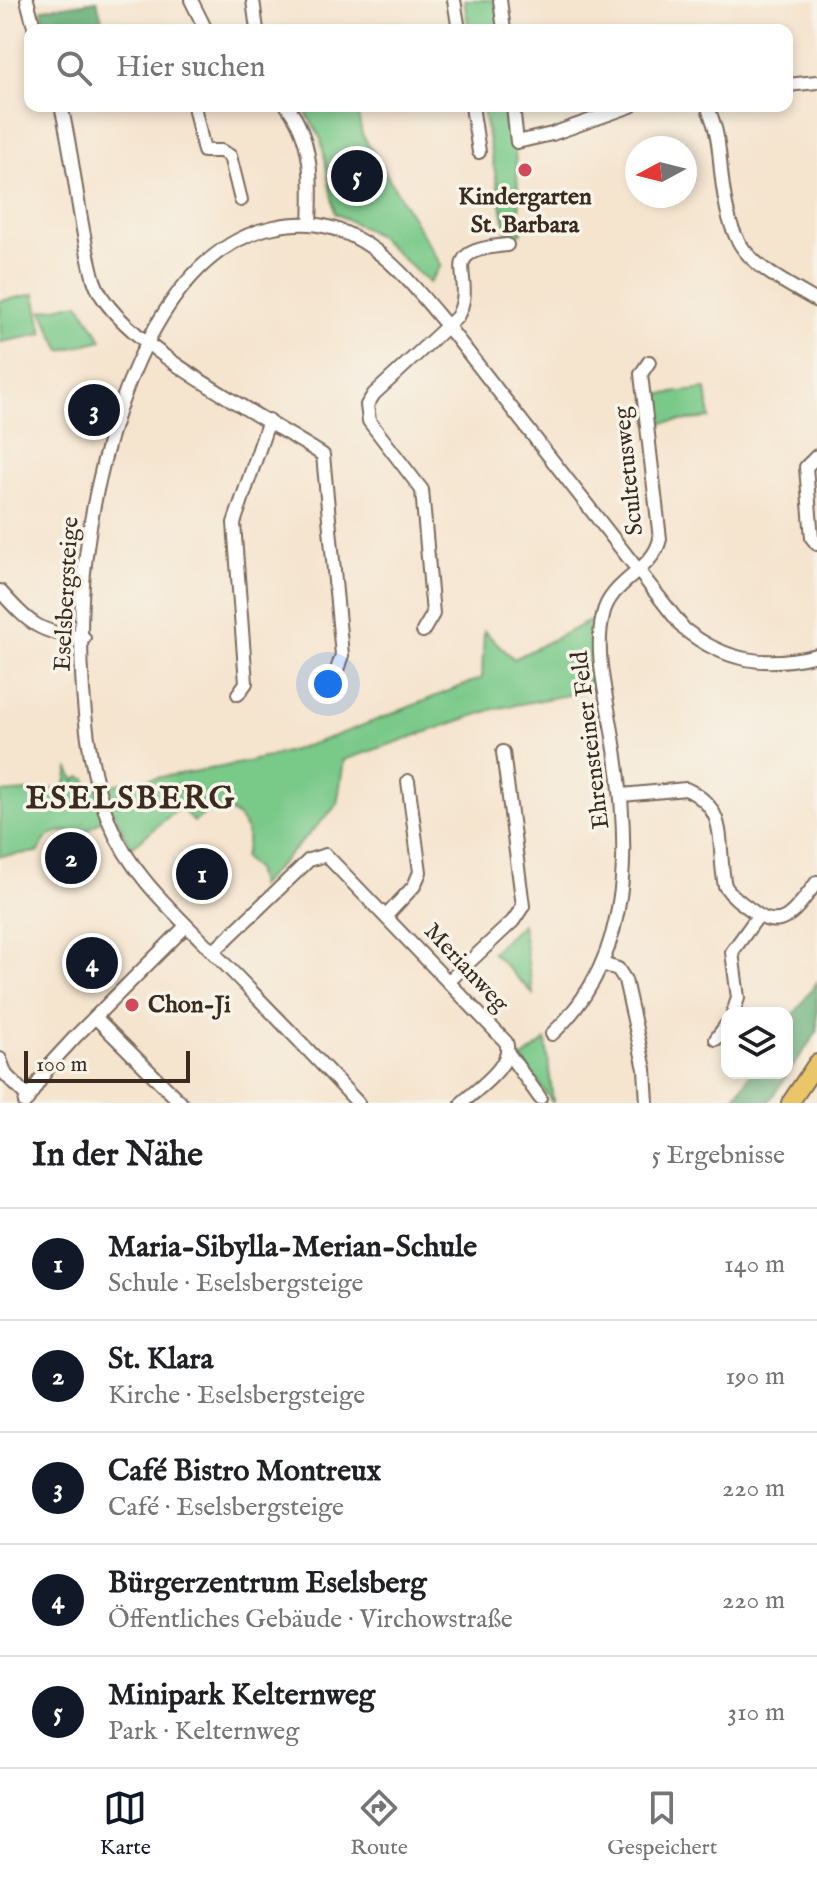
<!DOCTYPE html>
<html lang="de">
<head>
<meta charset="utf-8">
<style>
	:root { --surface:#fff; --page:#f6f6f6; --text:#202124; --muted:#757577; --line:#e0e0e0; --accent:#111827 }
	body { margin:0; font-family:"IM FELL English",serif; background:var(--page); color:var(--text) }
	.controls { position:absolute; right:24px; bottom:24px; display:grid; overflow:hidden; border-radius:16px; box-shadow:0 4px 12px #0003 }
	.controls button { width:72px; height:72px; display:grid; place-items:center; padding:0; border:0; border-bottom:2px solid var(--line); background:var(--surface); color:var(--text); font:40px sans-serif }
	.compass { position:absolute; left:625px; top:136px; width:72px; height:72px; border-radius:50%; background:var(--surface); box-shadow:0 4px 12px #0003; rotate:263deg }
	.scale { position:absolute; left:24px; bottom:20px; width:166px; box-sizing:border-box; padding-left:8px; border:4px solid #3b2a1e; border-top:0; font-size:22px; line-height:28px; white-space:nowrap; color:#3b2a1e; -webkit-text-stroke:6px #f7f3e8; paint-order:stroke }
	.you { position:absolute; left:328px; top:684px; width:28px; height:28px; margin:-20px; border:6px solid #fff; border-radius:50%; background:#1a73e8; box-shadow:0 0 0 12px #1a73e833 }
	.badge { display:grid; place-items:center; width:52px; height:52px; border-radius:50%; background:var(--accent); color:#fff; font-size:26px; font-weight:700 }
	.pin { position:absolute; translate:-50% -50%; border:4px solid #fff; box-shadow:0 2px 8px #0006 }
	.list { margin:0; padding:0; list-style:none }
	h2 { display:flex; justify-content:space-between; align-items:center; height:104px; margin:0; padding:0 32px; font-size:34px }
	h2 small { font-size:26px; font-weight:400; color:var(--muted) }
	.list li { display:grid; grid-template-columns:52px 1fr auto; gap:24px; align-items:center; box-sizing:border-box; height:112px; padding:0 32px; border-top:2px solid var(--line) }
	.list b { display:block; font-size:30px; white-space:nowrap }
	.list p { margin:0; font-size:26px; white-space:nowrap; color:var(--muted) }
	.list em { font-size:26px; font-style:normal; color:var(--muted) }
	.icon { flex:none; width:44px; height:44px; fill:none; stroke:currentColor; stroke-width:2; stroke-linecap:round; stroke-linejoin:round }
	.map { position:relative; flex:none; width:817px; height:1103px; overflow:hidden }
	.search { position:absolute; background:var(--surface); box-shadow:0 4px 12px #0003; left:24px; right:24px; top:24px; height:88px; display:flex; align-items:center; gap:20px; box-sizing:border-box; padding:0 28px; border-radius:16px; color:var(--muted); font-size:30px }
	.sheet { height:664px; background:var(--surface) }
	nav { display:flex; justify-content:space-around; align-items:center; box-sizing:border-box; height:112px; border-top:2px solid var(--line); background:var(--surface); font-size:22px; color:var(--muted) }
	nav a { display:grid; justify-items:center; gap:4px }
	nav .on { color:var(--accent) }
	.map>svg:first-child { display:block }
</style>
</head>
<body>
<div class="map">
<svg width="817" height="1103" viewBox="0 0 817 1103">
	<rect width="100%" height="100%" fill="#f7f3e8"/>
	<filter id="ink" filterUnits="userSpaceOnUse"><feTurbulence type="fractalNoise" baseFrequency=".0125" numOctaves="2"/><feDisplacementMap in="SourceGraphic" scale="16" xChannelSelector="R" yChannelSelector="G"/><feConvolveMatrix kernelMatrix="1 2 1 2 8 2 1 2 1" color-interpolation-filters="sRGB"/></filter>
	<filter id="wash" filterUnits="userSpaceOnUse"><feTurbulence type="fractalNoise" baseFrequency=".006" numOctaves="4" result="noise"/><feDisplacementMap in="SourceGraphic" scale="32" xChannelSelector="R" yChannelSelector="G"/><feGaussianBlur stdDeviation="1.8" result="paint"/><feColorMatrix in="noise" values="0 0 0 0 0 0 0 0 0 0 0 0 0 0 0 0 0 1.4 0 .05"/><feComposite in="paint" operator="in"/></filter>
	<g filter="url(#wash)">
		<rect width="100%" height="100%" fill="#f5e4ce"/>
		<g fill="#79c989" stroke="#5a7a54" stroke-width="2">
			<polygon points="464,0 498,0 502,30 469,30"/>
			<polygon points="302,106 356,106 362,134 441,265 429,283 377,235 335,213 321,139"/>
			<polygon points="482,106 511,106 522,233 507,234"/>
			<polygon points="35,294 43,334 1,342 0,301"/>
			<polygon points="79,303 102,340 61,351 42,311"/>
			<polygon points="647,381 653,381 655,395 706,389 710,418 649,424"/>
			<path d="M594,619l5,70 -105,20 -150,51 -7,45 -78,81 -4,-17 -12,-11c9,-20 4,-41 -17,-48l-19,2 -13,10 -14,-15 -49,41 -18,-36 -32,23c-19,-7 -35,-5 -42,17l-39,4v-63l58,-4 8,-6 3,-14 6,12 5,-4 6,2 4,10c70,-14 141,-19 209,-41 62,-19 122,-47 183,-70l2,-47 30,28z"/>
			<polygon points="522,924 533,994 492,952"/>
			<polygon points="546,1040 553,1103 522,1059"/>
		</g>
		<g fill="#62ad75" stroke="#4e6c4a" stroke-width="2">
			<polygon points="97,1 105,30 46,30 42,9"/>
			<polygon points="817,982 817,1032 768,1103 731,1103 751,1073 787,1073 787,1024"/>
		</g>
	</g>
	<g filter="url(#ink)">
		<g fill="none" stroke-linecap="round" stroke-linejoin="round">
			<g stroke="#7c6b5c" stroke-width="16">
				<g id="minor">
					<polyline points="27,0 35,30"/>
					<polyline points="191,0 206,30"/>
					<polyline points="253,0 257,30"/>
					<polyline points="454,0 459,30"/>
					<polyline points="500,0 504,30"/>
					<polyline points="787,85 817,82"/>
					<path d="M61,106c14,57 17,117 33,174 18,61 174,139 229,175l19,200 -5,15"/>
					<polyline points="194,106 204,151 221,151 230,156 241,200"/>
					<path d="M287,106c26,33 25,77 23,117"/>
					<polyline points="472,106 479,152"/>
					<polyline points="513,106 517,142 552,134 631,106"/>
					<path d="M709,111c9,20 10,39 12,60 9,84 26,90 96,130"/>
					<polyline points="817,456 806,467 812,538 817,544"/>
					<path d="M0,591c30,33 39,42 84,47"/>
					<path d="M423,631l10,-17 -11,-124 -53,-69 -2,-16 7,-11 83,-77c23,-42 -26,-65 50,-72"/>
					<polyline points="238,694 246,683 234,523 269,420"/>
					<path d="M622,795l64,-6c45,21 30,56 39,97 7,11 18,18 29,26 30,24 45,-8 63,-30"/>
					<polyline points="386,916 414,886 420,872 408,781"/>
					<path d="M213,952l96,-92 17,-5 180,187c9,22 -29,47 -44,61"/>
					<polyline points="602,964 618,969 625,980 645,1069 647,1103"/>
					<polyline points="449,981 513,921 523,906 503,752"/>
					<polyline points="733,1013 738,998 732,952 758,916"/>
					<polyline points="96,1018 181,1103"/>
					<path d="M552,1034c85,-79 78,-198 60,-303 -6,-37 -18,-79 -9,-116 7,-34 50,-44 57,-76l-19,-165 8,-12"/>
					<polyline points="716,1039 727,1024"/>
					<polyline points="508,1053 540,1098"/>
					<polyline points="0,1059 6,1075 28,1097"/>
					<polyline points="25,1103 52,1062 76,1036 186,926"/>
					<path d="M358,1103c-47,-51 -96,-101 -145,-151 -37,-38 -82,-77 -103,-128 -30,-72 -34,-192 -24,-269 13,-108 65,-303 188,-328 29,-6 53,-4 80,10 38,19 68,59 95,91l235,301c42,33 82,39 133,26"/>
				</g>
			</g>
			<g stroke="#7c6b5c" stroke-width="20">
				<polyline id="major" points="790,1103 817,1063"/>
			</g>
			<use href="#minor" stroke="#fff" stroke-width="12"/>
			<use href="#major" stroke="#eac669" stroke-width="16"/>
		</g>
	</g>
	<g fill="#d1495b" stroke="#f7f3e8" stroke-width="3">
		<circle cx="525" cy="170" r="8"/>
		<circle cx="132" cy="1005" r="8"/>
	</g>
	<g text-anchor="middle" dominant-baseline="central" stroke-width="7" stroke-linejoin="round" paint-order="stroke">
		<g font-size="24" font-weight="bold" fill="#3b2a1e" stroke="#f7f3e8">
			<text x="525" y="197">Kindergarten<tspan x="525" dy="28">St. Barbara</tspan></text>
			<text x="148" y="1005" text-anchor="start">Chon-Ji</text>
		</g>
		<g font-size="24" fill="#3b2a1e" stroke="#f7f3e8">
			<text transform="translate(629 471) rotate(-96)">Scultetusweg</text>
			<text transform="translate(67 594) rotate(-87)">Eselsbergsteige</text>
			<text transform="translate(591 740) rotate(-97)">Ehrensteiner Feld</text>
			<text transform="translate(466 968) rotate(47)">Merianweg</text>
		</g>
		<g font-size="32" font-weight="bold" letter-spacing="2" fill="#3b2a1e" stroke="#f7f3e8">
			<text x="131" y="799">ESELSBERG</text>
		</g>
	</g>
</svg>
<div class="controls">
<button><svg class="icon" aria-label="layers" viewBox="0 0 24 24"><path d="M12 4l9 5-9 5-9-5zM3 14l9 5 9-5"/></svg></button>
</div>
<svg class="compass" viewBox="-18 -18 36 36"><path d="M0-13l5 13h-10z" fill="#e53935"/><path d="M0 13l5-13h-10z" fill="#757577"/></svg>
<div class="scale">100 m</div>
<div class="you"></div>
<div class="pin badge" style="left:202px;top:874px">1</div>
<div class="pin badge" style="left:71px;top:858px">2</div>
<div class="pin badge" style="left:94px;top:410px">3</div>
<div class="pin badge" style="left:92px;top:963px">4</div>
<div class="pin badge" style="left:357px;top:176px">5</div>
<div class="search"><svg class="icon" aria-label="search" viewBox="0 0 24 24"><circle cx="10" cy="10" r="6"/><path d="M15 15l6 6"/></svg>Hier suchen</div>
</div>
<section class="sheet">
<h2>In der Nähe<small>5 Ergebnisse</small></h2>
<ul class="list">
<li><span class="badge">1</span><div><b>Maria-Sibylla-Merian-Schule</b><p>Schule · Eselsbergsteige</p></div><em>140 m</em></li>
<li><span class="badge">2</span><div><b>St. Klara</b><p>Kirche · Eselsbergsteige</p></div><em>190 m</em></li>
<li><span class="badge">3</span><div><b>Café Bistro Montreux</b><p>Café · Eselsbergsteige</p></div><em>220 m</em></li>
<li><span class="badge">4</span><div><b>Bürgerzentrum Eselsberg</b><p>Öffentliches Gebäude · Virchowstraße</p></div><em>220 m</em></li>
<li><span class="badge">5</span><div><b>Minipark Kelternweg</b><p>Park · Kelternweg</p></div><em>310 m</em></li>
</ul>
</section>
<nav>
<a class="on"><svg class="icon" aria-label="map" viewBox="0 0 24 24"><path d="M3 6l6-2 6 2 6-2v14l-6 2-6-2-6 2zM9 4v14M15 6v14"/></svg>Karte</a>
<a><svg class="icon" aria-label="directions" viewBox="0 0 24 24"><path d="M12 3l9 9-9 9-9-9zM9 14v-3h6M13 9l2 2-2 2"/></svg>Route</a>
<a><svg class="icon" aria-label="saved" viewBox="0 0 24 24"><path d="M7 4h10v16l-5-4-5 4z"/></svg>Gespeichert</a>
</nav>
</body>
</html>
